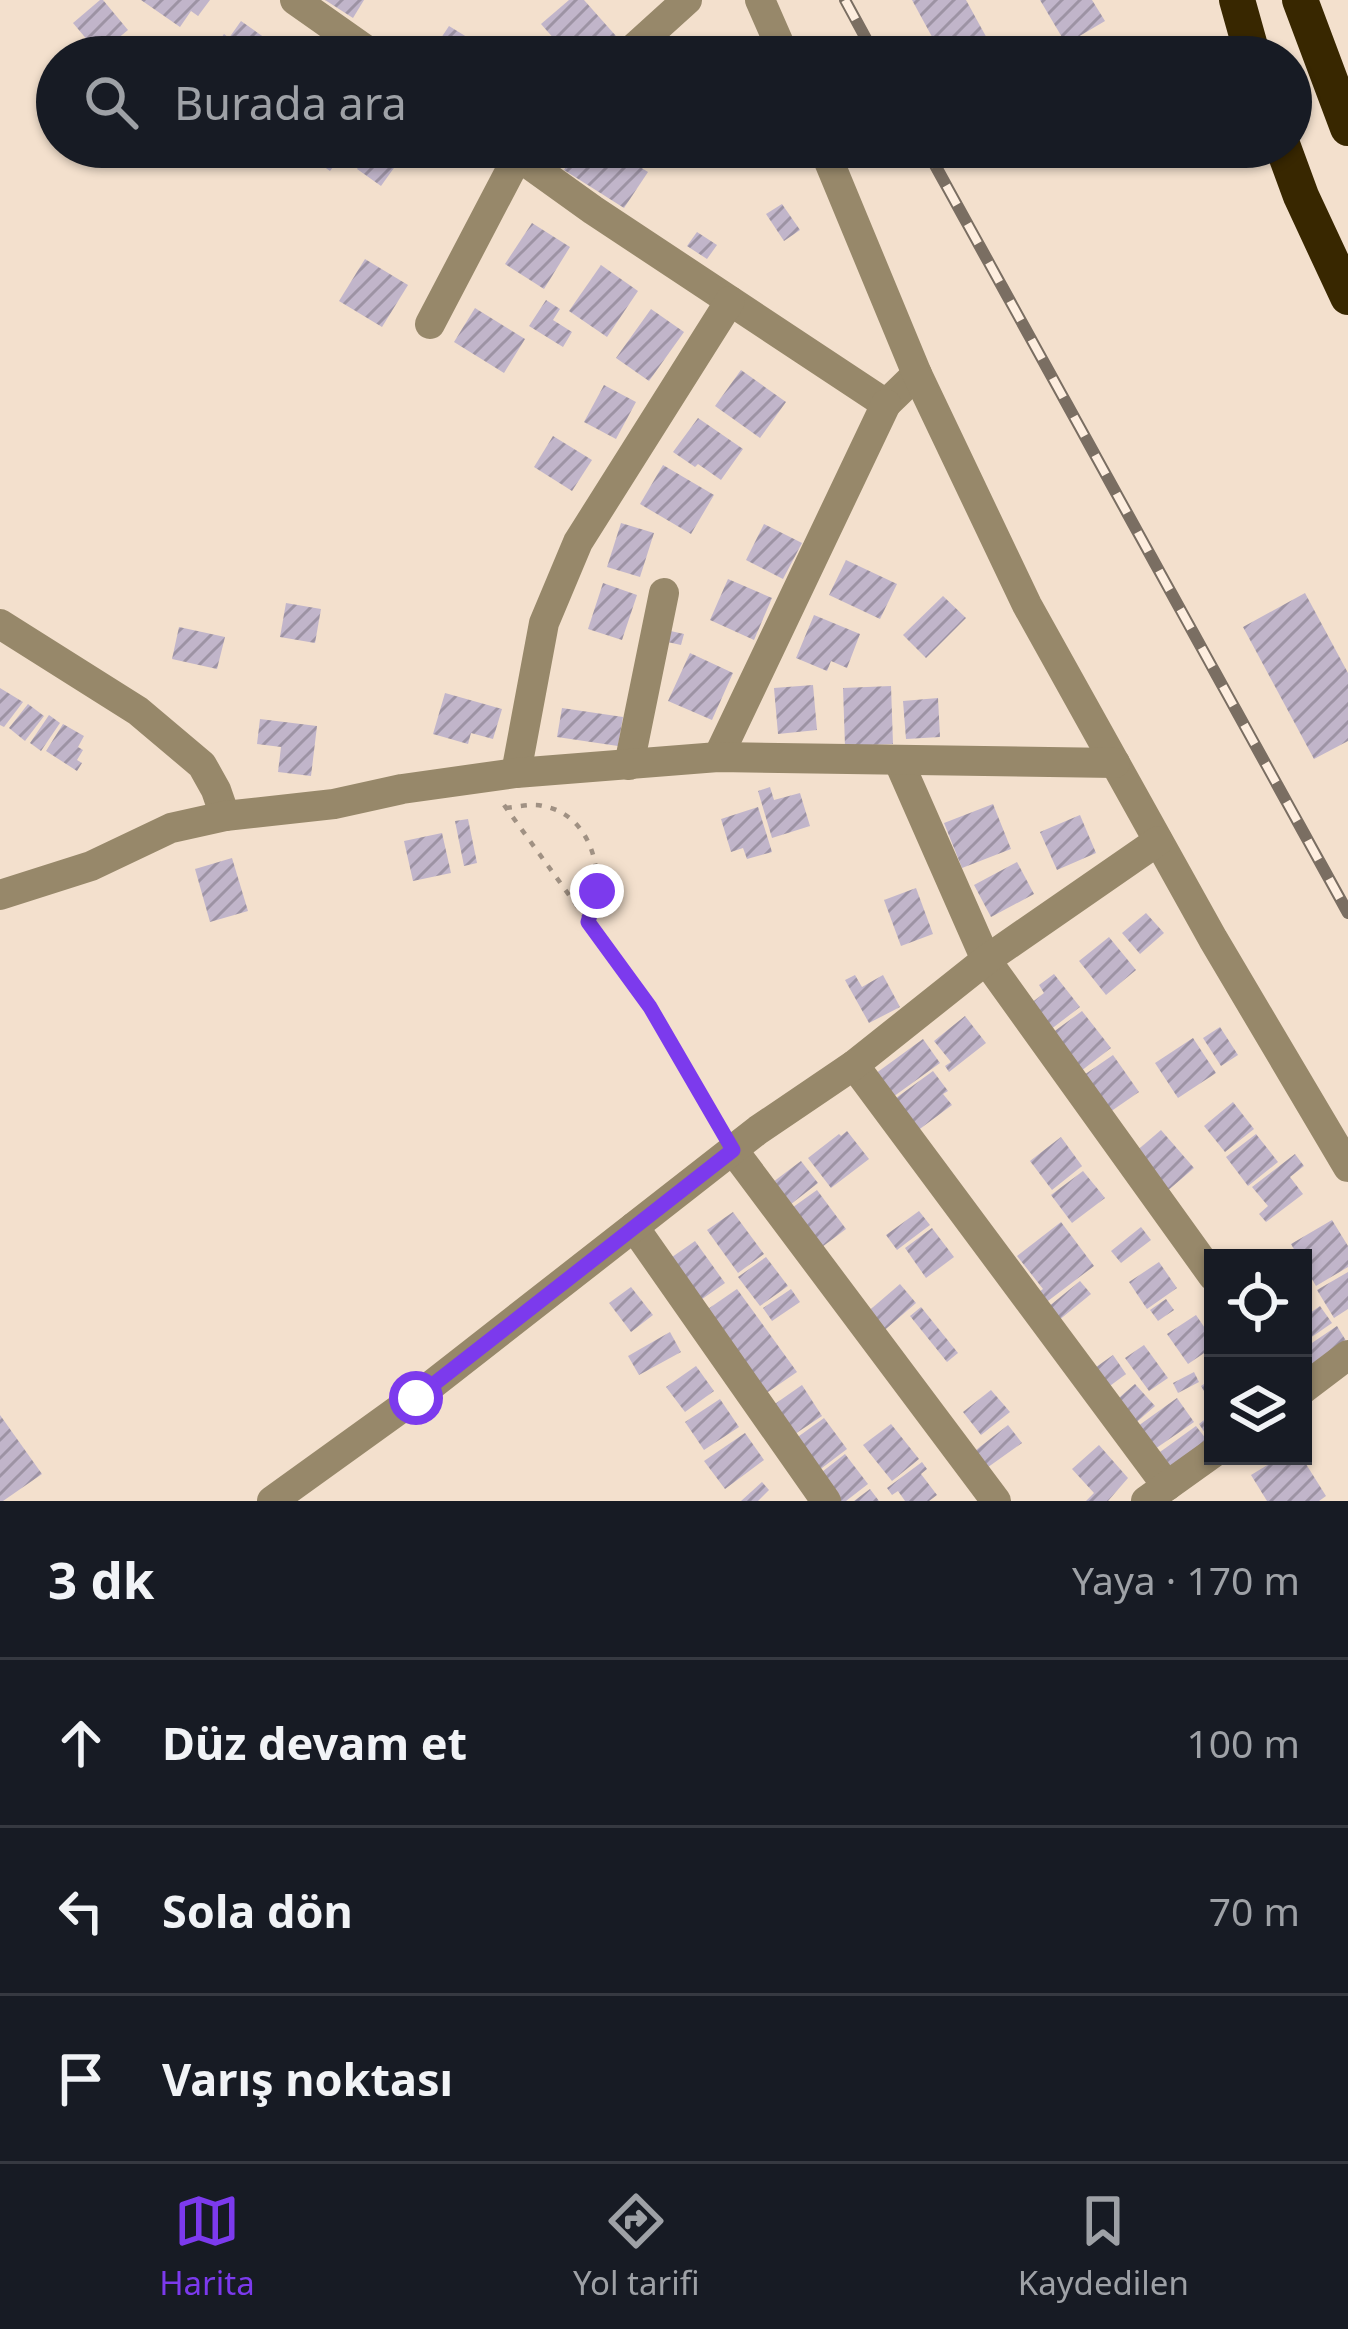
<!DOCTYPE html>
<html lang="tr">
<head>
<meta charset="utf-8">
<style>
	:root { --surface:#171b24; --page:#242831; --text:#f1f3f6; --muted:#9ea1a6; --line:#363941; --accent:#7c3aed }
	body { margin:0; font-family:"Noto Sans",sans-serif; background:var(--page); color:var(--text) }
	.controls { position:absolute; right:36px; bottom:36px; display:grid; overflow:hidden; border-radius:0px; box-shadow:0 3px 9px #0004 }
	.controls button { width:108px; height:108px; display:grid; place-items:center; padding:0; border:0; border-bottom:3px solid var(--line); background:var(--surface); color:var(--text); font:60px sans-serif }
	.stop { position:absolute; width:36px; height:36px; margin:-27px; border:9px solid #7c3aed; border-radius:50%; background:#fff }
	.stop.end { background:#7c3aed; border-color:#fff; box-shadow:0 3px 12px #0008 }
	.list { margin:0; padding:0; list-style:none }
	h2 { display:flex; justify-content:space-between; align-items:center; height:156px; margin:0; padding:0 48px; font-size:51px }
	h2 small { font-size:39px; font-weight:400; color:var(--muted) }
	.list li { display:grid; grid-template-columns:78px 1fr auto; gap:36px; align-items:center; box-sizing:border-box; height:168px; padding:0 48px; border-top:3px solid var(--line) }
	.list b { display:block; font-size:45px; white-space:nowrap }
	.list em { font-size:39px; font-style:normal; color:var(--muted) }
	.icon { flex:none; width:66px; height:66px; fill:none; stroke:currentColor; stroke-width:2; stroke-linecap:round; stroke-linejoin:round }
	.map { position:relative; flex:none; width:1348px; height:1501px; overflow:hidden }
	.search { position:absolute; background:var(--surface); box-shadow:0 3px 9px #0004; left:36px; right:36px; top:36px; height:132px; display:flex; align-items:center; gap:30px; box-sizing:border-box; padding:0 42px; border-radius:66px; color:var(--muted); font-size:45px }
	.sheet { height:660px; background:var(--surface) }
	nav { display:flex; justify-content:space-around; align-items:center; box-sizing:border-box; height:168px; border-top:3px solid var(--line); background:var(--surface); font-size:33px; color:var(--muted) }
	nav a { display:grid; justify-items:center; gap:6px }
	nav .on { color:var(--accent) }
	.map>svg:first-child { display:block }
</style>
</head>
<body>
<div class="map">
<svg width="1348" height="1501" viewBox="0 0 1348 1501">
	<defs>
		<pattern id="building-hatch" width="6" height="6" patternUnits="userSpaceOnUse" patternTransform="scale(3)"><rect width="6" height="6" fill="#c1b5ca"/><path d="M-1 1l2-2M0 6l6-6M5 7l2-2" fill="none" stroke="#9d93a4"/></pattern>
	</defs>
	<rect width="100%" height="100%" fill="#f3e0cd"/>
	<g fill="url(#building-hatch)">
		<polygon points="100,0 103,0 128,30 99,54 73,23"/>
		<polygon points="141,0 210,0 198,16 191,11 180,27"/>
		<polygon points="325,0 364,0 353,18"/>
		<polygon points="569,0 584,0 616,36 592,57 570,57 541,24"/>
		<polygon points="912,0 966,0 995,53 987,57 943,57"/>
		<polygon points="1040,0 1092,0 1105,21 1066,44"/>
		<polygon points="241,21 275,45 266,57 207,57 224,34 229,38"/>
		<polygon points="449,26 475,42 465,57 428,57 434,48 430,45 432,42 437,44"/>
		<polygon points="314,147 348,147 330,171 308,155"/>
		<polygon points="372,147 409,147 381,186 357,169"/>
		<polygon points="578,147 608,147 648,172 624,208 564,170"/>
		<polygon points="644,147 686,147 663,168"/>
		<polygon points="782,204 800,230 784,241 766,214"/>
		<polygon points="532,223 570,247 544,289 505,264"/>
		<polygon points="697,232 717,245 707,259 687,246"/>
		<polygon points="365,259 408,285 382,327 339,301"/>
		<polygon points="601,265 638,291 607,337 569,311"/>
		<polygon points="546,300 560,309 553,320 572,332 563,347 529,326"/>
		<polygon points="475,308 525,339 504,373 454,342"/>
		<polygon points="651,309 684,332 649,381 616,358"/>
		<polygon points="741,370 786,402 760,438 715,406"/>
		<polygon points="604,385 636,402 616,439 584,422"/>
		<polygon points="698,418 743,449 721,480 698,464 695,467 673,452"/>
		<polygon points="553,436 592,460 572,491 534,467"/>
		<polygon points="663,465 714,495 691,534 640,504"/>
		<polygon points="621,523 654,533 640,577 607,567"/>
		<polygon points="764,524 802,543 783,579 746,560"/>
		<polygon points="846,560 897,584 880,619 829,595"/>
		<polygon points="728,579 772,598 754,640 710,620"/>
		<polygon points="603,583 637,595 622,640 588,629"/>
		<polygon points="1305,593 1348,673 1348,741 1314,759 1243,627"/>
		<polygon points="943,596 966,618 926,658 903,635"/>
		<polygon points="286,603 321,609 315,643 280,637"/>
		<polygon points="814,615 860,634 847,668 831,661 827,671 796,658"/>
		<polygon points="179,627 225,637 217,669 172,659"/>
		<polygon points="666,630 684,634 681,645 663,641"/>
		<polygon points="690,653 733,673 712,720 668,701"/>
		<polygon points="813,685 817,730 778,734 774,688"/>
		<polygon points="891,686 893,744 845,746 843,688"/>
		<polygon points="0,688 23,702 4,727 0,725"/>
		<polygon points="445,693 502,709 493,739 471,733 468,744 433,734"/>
		<polygon points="938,698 940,737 906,739 903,701"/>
		<polygon points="28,704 44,716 25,741 9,728"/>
		<polygon points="562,708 623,717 618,746 557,737"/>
		<polygon points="49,715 60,723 41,751 30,743"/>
		<polygon points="260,719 317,726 311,776 278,772 281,747 257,744"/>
		<polygon points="63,724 84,736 78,747 83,750 77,760 82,763 77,771 46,751"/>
		<polygon points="770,787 774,800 800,793 810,826 772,838 758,791"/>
		<polygon points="993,804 1011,849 962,868 944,823"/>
		<polygon points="758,807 772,852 747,859 743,848 731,852 721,819"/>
		<polygon points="1080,815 1096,853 1057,870 1040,832"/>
		<polygon points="468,819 477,863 464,866 455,821"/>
		<polygon points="442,833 451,873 413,881 404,841"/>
		<polygon points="232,858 248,911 210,922 195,869"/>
		<polygon points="1017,862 1034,894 991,917 974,885"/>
		<polygon points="916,888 933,934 901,946 884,900"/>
		<polygon points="1146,913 1164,933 1140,954 1122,933"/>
		<polygon points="1109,937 1136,970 1106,995 1079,961"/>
		<polygon points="1054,974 1080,1007 1050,1030 1030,1004 1044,993 1039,985"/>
		<polygon points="855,975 862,987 883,975 900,1007 869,1023 845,980"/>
		<polygon points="1082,1011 1111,1048 1081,1071 1052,1033"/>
		<polygon points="965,1016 986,1043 949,1072 945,1066 951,1062 934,1041"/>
		<polygon points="1220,1027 1238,1055 1221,1066 1203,1038"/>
		<polygon points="1193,1038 1216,1073 1178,1098 1155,1063"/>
		<polygon points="923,1039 940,1063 886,1102 868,1079"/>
		<polygon points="1113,1055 1139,1092 1110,1112 1084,1075"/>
		<polygon points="933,1071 948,1091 943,1094 952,1105 909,1137 885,1106"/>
		<polygon points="1233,1102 1254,1129 1225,1152 1204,1126"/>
		<polygon points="1161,1130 1194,1168 1166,1192 1133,1154"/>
		<polygon points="847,1131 869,1159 831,1188 808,1158 839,1134 841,1136"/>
		<polygon points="1256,1134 1278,1162 1248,1186 1226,1157"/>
		<polygon points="1061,1137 1082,1166 1052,1190 1030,1161"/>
		<polygon points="1295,1154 1304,1166 1290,1177 1303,1194 1266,1222 1259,1214 1268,1206 1252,1187"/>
		<polygon points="801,1161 818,1183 786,1208 769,1185"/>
		<polygon points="1083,1171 1105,1198 1072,1223 1051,1195"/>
		<polygon points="817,1190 846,1229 818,1250 789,1210"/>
		<polygon points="919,1211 930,1225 897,1250 886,1235"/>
		<polygon points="733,1212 764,1254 738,1273 707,1230"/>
		<polygon points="1332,1220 1348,1246 1348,1267 1316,1286 1303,1264 1303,1258 1299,1258 1291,1244"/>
		<polygon points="1061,1222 1094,1266 1040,1307 1032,1297 1043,1289 1017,1256"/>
		<polygon points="1141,1227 1151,1240 1121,1263 1111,1251"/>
		<polygon points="932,1228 954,1257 926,1278 905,1248"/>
		<polygon points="695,1241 725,1283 695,1304 665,1262"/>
		<polygon points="766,1257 788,1286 760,1306 738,1277"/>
		<polygon points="1159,1262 1177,1288 1147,1309 1129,1282"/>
		<polygon points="1348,1272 1348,1309 1334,1318 1317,1290"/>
		<polygon points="1080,1281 1091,1294 1053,1325 1042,1312"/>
		<polygon points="900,1284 916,1303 880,1334 864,1315"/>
		<polygon points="631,1287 653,1315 631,1332 609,1303"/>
		<polygon points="737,1289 797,1372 765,1394 705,1311"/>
		<polygon points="791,1289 800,1302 772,1321 763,1308"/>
		<polygon points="1166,1299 1174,1310 1158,1321 1150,1310"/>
		<polygon points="1320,1306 1332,1323 1303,1343 1303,1318"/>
		<polygon points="921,1307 958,1353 947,1362 910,1316"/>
		<polygon points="1196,1315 1213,1340 1213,1347 1188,1364 1167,1334"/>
		<polygon points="1337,1326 1348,1344 1307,1374 1303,1368 1303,1349"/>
		<polygon points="670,1332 681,1352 639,1375 628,1356"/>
		<polygon points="1144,1345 1168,1378 1149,1391 1125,1358"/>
		<polygon points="1113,1355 1126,1374 1099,1394 1085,1375"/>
		<polygon points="696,1366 714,1391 685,1412 666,1387"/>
		<polygon points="1194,1372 1199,1382 1178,1393 1173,1383"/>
		<polygon points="1213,1378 1213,1406 1201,1386"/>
		<polygon points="1135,1384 1155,1406 1131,1427 1112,1404"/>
		<polygon points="802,1385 822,1416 792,1436 772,1406"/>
		<polygon points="991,1390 1010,1412 981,1435 963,1412"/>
		<polygon points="1177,1398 1194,1422 1155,1449 1138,1426"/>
		<polygon points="720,1399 739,1427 704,1450 685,1422"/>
		<polygon points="0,1415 42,1474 3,1501 0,1501"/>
		<polygon points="1208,1417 1213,1425 1213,1445 1199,1424"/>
		<polygon points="824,1418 847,1449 818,1471 795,1439"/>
		<polygon points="891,1424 919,1459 892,1481 863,1445"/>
		<polygon points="1008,1425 1022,1443 984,1470 971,1454"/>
		<polygon points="1196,1426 1213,1448 1177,1475 1160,1452"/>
		<polygon points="745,1433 764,1460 725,1489 704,1461"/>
		<polygon points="1099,1445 1128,1478 1108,1501 1086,1501 1094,1493 1072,1469"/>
		<polygon points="845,1454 868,1484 846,1501 838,1501 818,1475"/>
		<polygon points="1282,1456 1301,1456 1326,1496 1319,1501 1267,1501 1251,1475"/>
		<polygon points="922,1462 927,1469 921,1474 937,1495 929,1501 905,1501 898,1491 892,1495 887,1488"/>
		<polygon points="762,1482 769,1490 758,1501 741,1501"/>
		<polygon points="870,1489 879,1501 854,1501"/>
	</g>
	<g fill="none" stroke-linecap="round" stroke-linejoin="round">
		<g stroke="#a09183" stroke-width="4.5" stroke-dasharray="6 9" stroke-linecap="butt">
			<polyline points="504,805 650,1007 718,1124"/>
			<path d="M506,808c12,-1 26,-5 37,-2 51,9 65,75 45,115"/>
		</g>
		<g stroke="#97886a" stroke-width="30">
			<polyline points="295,0 376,57"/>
			<polyline points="760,0 785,57"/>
			<polyline points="624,57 687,0"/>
			<polyline points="505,147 593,210 886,404 917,374"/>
			<polyline points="823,147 917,374 1027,605 1213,939 1348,1167"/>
			<polyline points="430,324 518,156 528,147"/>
			<polyline points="0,624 138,711 202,765 216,790 225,816"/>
			<polyline points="718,757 886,404"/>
			<polyline points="898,760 986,960 1213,1276"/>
			<polyline points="629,765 664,593"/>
			<polyline points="516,773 544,623 578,542 730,301"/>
			<polyline points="0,895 91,866 171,828 225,816 334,804 402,789 516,773 718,757 1115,763"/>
			<polyline points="854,1065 1167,1486"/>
			<polyline points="733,1150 996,1501"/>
			<polyline points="634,1227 826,1501"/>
			<polyline points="1303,1389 1348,1355"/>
			<polyline points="272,1501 415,1398 758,1130 854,1065 986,960 1158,841"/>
			<polyline points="1146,1501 1213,1453"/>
		</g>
		<g stroke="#382700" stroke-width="36">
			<polyline points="1237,0 1253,57"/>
			<polyline points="1300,0 1348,128"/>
			<polyline points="1283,147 1301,196 1348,297"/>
		</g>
		<g stroke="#7a6e62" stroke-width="12">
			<g id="rail">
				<polyline points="845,0 876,57"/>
				<polyline points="925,147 1348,913"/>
			</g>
		</g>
		<use href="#rail" stroke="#feeedf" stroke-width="8" stroke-dasharray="22" stroke-linecap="butt"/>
	</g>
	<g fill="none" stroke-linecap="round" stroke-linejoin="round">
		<polyline stroke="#7c3aed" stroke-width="15" points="416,1398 733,1150 650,1007 588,922 597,891"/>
	</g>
</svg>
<div class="controls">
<button><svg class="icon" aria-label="locate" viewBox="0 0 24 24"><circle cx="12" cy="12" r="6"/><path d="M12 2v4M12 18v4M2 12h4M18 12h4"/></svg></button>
<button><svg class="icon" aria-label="layers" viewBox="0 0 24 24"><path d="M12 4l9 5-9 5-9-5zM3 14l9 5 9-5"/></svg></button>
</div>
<div class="stop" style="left:416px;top:1398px"></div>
<div class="stop end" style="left:597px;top:891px"></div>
<div class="search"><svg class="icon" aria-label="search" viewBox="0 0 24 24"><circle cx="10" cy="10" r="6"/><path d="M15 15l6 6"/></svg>Burada ara</div>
</div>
<section class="sheet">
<h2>3 dk<small>Yaya · 170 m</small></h2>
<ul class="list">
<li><svg class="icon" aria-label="ahead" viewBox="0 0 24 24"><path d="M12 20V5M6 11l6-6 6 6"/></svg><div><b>Düz devam et</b></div><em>100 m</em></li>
<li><svg class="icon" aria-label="left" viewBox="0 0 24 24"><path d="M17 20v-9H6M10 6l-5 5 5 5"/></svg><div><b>Sola dön</b></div><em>70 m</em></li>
<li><svg class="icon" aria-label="arrive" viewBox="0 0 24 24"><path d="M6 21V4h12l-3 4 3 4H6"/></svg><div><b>Varış noktası</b></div></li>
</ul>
</section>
<nav>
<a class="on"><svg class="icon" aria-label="map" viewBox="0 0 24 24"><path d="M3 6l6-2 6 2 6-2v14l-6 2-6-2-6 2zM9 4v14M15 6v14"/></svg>Harita</a>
<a><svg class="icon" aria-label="directions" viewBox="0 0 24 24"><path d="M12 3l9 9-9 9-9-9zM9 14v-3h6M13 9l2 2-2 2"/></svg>Yol tarifi</a>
<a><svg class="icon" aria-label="saved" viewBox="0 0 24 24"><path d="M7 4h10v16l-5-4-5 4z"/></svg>Kaydedilen</a>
</nav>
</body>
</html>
